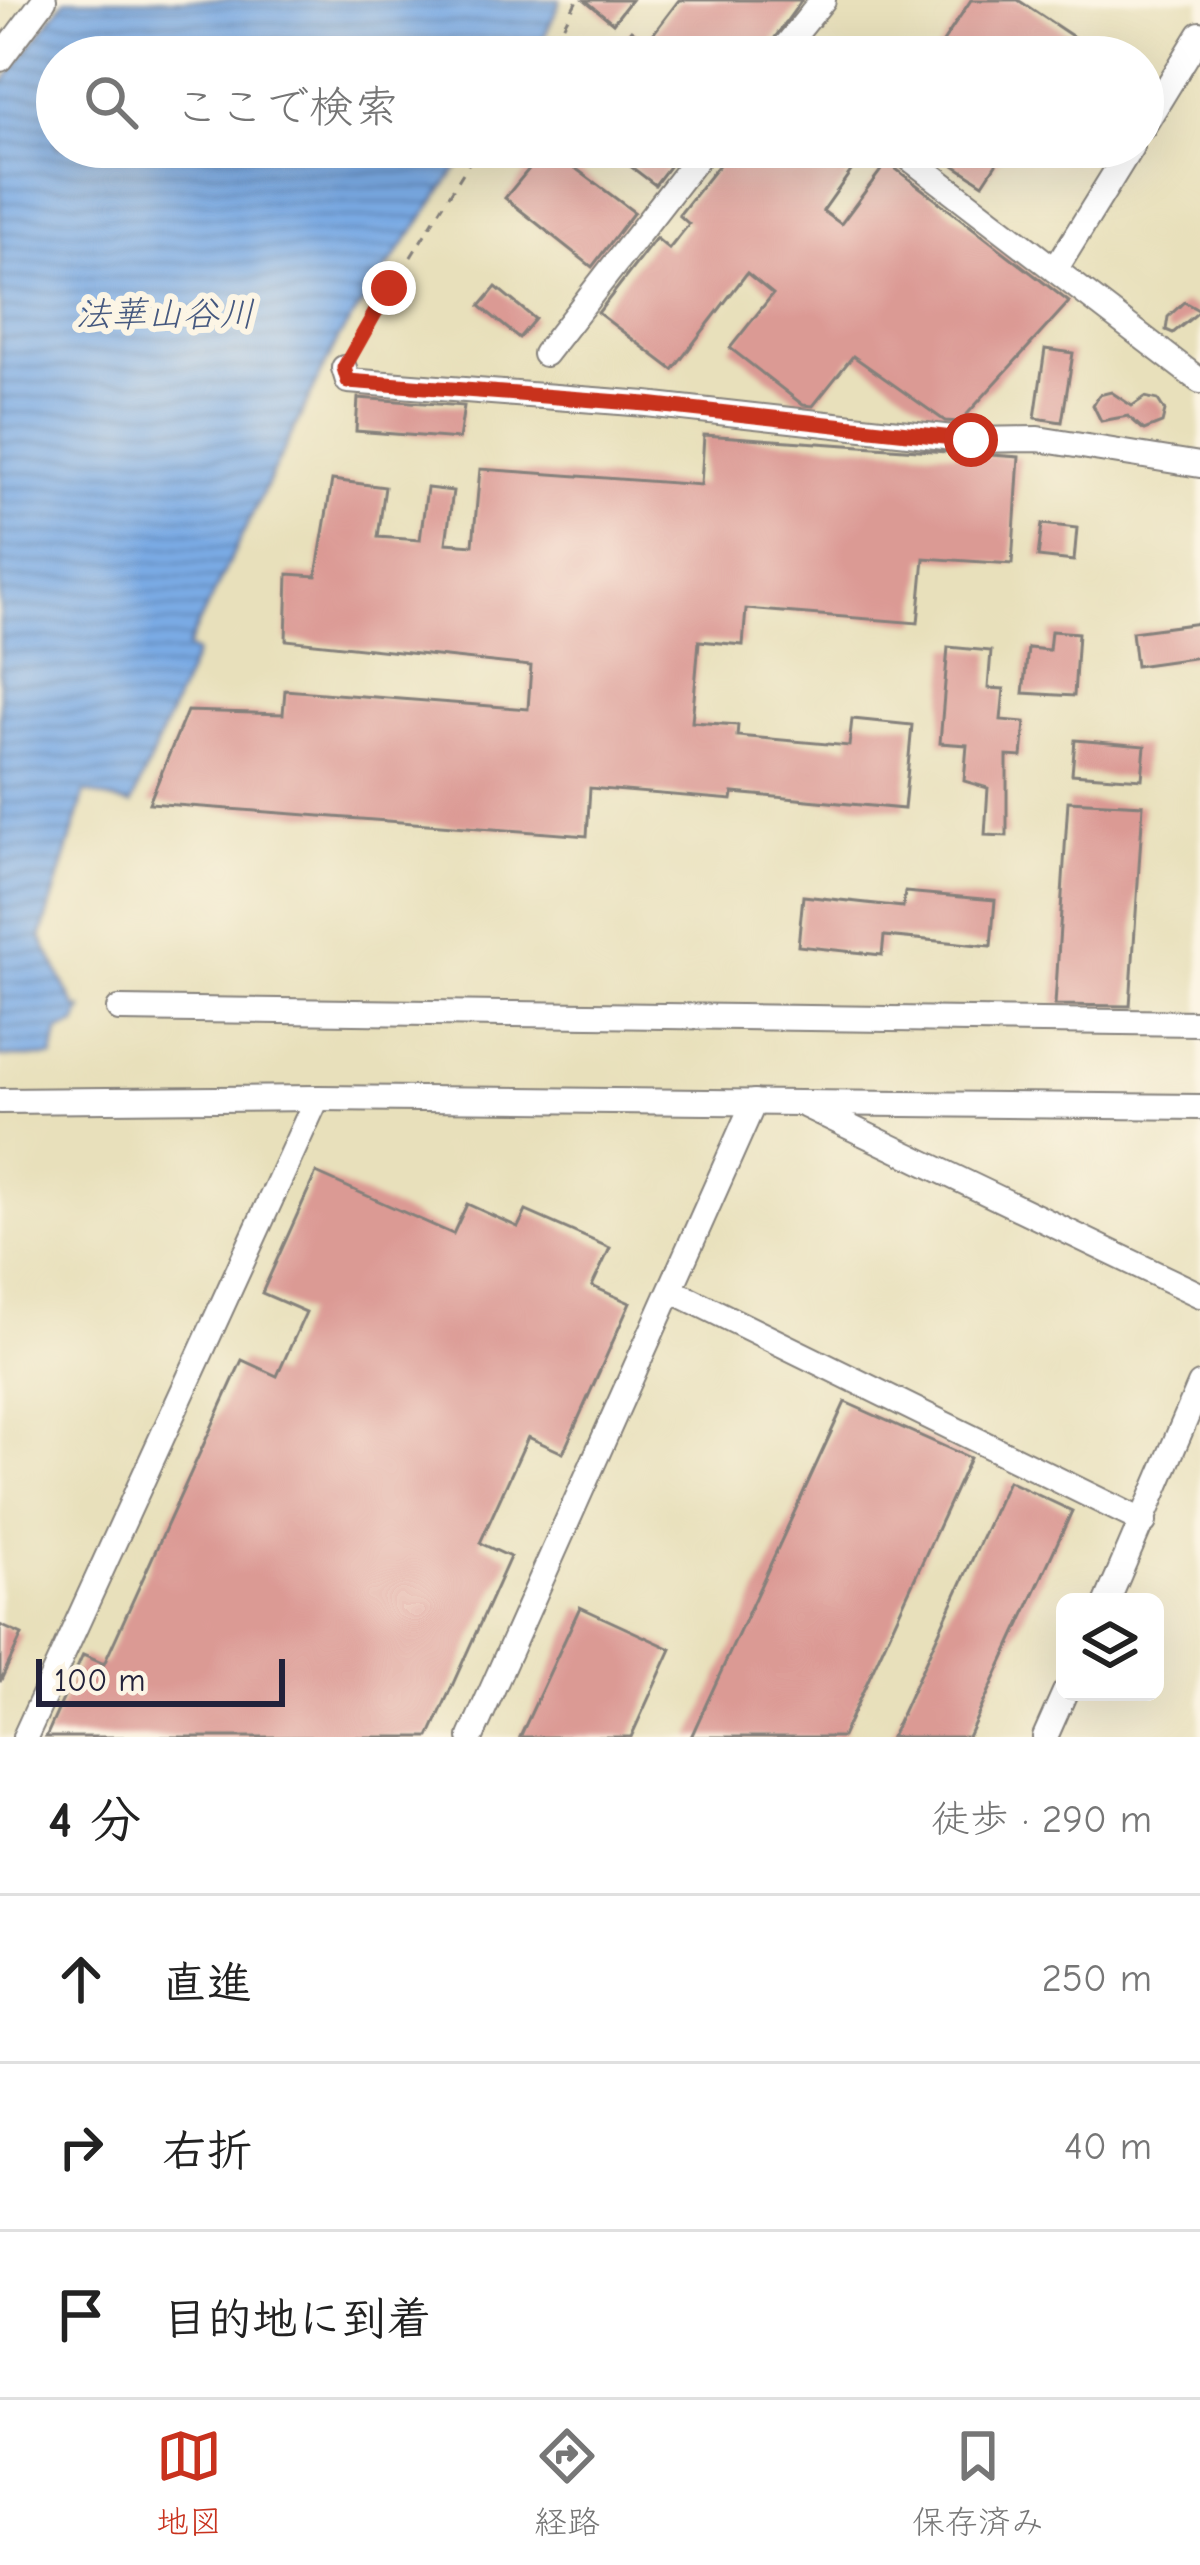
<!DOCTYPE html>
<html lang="ja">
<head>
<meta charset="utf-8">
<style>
	body { margin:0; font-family:"Comic Neue","Klee One",sans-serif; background:#f2f2f2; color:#222 }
	.controls { position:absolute; right:36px; bottom:36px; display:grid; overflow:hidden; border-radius:18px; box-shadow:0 12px 48px #0002 }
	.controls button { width:108px; height:108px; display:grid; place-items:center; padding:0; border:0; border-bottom:3px solid #e0e0e0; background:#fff; color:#222; font:60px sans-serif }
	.scale { position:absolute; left:36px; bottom:30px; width:249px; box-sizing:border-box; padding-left:12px; border:6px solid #22223b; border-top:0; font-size:33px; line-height:42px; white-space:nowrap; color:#22223b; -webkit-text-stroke:9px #fcf5e5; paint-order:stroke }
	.stop { position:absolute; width:36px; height:36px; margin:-27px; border:9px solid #c8321e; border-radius:50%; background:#fff }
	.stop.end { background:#c8321e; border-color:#fff; box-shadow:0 3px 12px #0008 }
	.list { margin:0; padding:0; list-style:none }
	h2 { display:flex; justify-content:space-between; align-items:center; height:156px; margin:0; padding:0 48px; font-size:51px }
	h2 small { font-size:39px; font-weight:400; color:#767676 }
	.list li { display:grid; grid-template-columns:78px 1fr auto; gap:36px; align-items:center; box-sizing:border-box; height:168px; padding:0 48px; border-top:3px solid #e0e0e0 }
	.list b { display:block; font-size:45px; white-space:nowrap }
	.list em { font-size:39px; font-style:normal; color:#767676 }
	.icon { flex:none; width:66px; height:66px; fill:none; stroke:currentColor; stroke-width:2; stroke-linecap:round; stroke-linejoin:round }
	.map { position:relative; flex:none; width:1200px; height:1737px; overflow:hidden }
	.search { position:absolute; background:#fff; box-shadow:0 12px 48px #0002; left:36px; right:36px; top:36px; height:132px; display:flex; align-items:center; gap:30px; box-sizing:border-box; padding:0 42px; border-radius:66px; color:#767676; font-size:45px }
	.sheet { height:660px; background:#fff }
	nav { display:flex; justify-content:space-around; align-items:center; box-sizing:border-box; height:168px; border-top:3px solid #e0e0e0; background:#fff; font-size:33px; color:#767676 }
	nav a { display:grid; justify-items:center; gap:6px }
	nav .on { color:#c8321e }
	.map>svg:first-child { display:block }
	.water { fill:url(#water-rules); stroke:#4e6690; stroke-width:3 }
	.building { fill:#db9a94 }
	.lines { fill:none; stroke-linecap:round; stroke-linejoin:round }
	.minor-casing { stroke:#85817b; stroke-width:28 }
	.path { stroke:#85817b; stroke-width:3; stroke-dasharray:9 9; stroke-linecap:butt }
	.minor { stroke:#fff; stroke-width:24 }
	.route { stroke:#c8321e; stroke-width:15 }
	.labels { text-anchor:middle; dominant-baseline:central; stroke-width:12; stroke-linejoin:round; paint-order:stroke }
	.water-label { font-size:36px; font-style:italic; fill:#45587f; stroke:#fcf5e5 }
</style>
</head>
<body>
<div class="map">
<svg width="1200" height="1737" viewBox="0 0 1200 1737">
	<defs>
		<pattern id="water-rules" width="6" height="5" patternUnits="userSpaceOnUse" patternTransform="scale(3)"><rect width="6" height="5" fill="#7aaae4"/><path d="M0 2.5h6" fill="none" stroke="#648aba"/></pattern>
	</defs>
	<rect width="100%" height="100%" fill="#fcf5e5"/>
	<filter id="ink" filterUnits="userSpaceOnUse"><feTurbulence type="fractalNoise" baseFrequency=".00833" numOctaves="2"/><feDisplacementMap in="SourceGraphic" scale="24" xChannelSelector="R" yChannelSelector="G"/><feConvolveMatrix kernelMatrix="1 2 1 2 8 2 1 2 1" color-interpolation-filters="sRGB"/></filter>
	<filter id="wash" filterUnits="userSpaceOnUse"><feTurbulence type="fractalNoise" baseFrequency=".004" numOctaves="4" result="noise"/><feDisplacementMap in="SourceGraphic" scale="48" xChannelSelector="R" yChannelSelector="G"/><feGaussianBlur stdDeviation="2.7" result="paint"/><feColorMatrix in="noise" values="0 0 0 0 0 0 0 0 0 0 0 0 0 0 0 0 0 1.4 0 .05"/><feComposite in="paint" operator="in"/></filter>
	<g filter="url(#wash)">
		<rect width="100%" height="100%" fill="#e8e0bb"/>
		<polygon class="water" points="65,0 561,0 535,57 57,57 57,147 472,147 339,337 187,648 196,653 131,805 85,792 41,938 76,1008 82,1009 76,1024 58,1032 53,1057 0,1057 0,87"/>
		<g id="blocks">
			<g class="building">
				<polygon points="585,0 631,0 613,23"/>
				<polygon points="679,0 802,0 761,57 610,57 631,30 647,42"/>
				<polygon points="971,0 1018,0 1078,40 1067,57 933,57"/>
				<polygon points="547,147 634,212 592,267 505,198"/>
				<polygon points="605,147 684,147 655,185"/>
				<polygon points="733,147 868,147 823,211 841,224 887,162 1069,302 960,422 945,421 853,356 813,406 803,405 730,348 773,294 747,273 673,370 598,313 656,238 669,249 689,224 679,215"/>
				<polygon points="926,147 1007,147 983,184"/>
				<polygon points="496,287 535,319 519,338 480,306"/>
				<polygon points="1184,302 1200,311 1173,333 1166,330 1168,317"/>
				<polygon points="1045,349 1073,353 1062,422 1035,418"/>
				<polygon points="1111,392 1132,406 1145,397 1158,400 1165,411 1162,423 1144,430 1128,416 1101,421 1093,405 1099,395"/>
				<polygon points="358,398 464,406 459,439 356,431"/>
				<polygon points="704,435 1019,457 1012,564 924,558 918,623 746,609 743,645 699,641 692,722 738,725 737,736 849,746 852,719 912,725 904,809 733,793 732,800 590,788 587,836 149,803 187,711 283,714 285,690 528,709 531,666 286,640 288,574 316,576 332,480 385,487 378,537 420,540 427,488 453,491 446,543 473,545 480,469 701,485"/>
				<polygon points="1042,524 1077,528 1074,561 1038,557"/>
				<polygon points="1200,623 1200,657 1136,666 1132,632"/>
				<polygon points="1051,631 1078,633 1074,696 1023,693 1028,648 1049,650"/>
				<polygon points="948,647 991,651 988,688 1004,689 1001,720 1025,722 1022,757 1007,756 1007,836 985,835 988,788 964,781 967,745 940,743"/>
				<polygon points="1075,740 1145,746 1142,779 1072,774"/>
				<polygon points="1068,801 1143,805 1130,1006 1055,1005"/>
				<polygon points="905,892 995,900 991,946 884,936 882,955 798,946 803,896 903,907"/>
				<polygon points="316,1173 453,1234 467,1204 518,1227 526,1211 610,1248 592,1286 630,1303 563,1453 528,1437 480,1543 510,1557 429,1737 46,1737 83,1655 104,1664 242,1360 277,1376 306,1312 262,1293"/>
				<polygon points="845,1402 970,1458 842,1737 691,1737"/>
				<polygon points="1008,1481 1072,1511 968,1737 891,1737"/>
				<polygon points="580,1607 671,1649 631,1737 520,1737"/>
				<polygon points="0,1625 22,1635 0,1682"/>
			</g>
		</g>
	</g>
	<g filter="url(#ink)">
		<use href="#blocks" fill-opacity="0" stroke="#85817b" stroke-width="3"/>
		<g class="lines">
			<defs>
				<g id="minor">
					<polyline points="777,57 823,0"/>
					<polyline points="0,59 44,0"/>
					<polyline points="1143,127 1200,34"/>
					<polyline points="895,147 1055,270"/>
					<polyline points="1131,147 1055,270 1200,381"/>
					<polyline points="545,354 706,147"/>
					<polyline points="344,368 348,381 646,404 971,440 1038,439 1200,465"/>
					<polyline points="119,1009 1200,1023"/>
					<polyline points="0,1101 317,1098 1200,1107"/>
					<polyline points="806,1106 1200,1295"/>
					<polyline points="671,1290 1144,1522"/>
					<polyline points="1107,1602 1200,1385"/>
					<polyline points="25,1737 317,1098"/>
					<polyline points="471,1737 754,1102"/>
					<polyline points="1045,1737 1065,1692"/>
				</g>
			</defs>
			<use href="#minor" class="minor-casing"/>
			<g class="path">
				<polyline points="547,57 577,0"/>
				<polyline points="354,349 479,147"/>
			</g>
			<use href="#minor" class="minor"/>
		</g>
	</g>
	<g class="lines" filter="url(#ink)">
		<polyline class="route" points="389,288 344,368 348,381 646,404 971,440"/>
	</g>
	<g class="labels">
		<g class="water-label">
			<text x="165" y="314">法華山谷川</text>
		</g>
	</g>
</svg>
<div class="controls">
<button><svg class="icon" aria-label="layers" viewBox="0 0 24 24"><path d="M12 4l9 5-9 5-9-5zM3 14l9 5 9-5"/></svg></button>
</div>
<div class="scale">100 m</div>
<div class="stop" style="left:971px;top:440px"></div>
<div class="stop end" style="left:389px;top:288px"></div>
<div class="search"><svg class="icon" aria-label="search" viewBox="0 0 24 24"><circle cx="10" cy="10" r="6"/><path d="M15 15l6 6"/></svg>ここで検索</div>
</div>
<section class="sheet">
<h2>4 分<small>徒歩 · 290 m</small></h2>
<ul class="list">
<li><svg class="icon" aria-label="ahead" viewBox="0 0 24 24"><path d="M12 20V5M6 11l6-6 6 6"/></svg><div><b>直進</b></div><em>250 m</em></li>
<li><svg class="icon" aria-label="right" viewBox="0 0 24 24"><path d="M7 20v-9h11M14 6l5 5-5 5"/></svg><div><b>右折</b></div><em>40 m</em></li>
<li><svg class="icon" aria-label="arrive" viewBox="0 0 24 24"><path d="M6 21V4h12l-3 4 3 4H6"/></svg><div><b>目的地に到着</b></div></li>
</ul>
</section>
<nav>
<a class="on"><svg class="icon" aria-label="map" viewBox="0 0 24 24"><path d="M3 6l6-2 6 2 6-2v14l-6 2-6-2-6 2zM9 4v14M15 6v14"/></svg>地図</a>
<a><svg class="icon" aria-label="directions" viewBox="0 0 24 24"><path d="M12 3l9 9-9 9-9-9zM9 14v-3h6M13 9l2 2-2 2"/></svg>経路</a>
<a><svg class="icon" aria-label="saved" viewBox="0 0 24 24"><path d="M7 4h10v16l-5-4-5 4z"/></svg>保存済み</a>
</nav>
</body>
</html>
